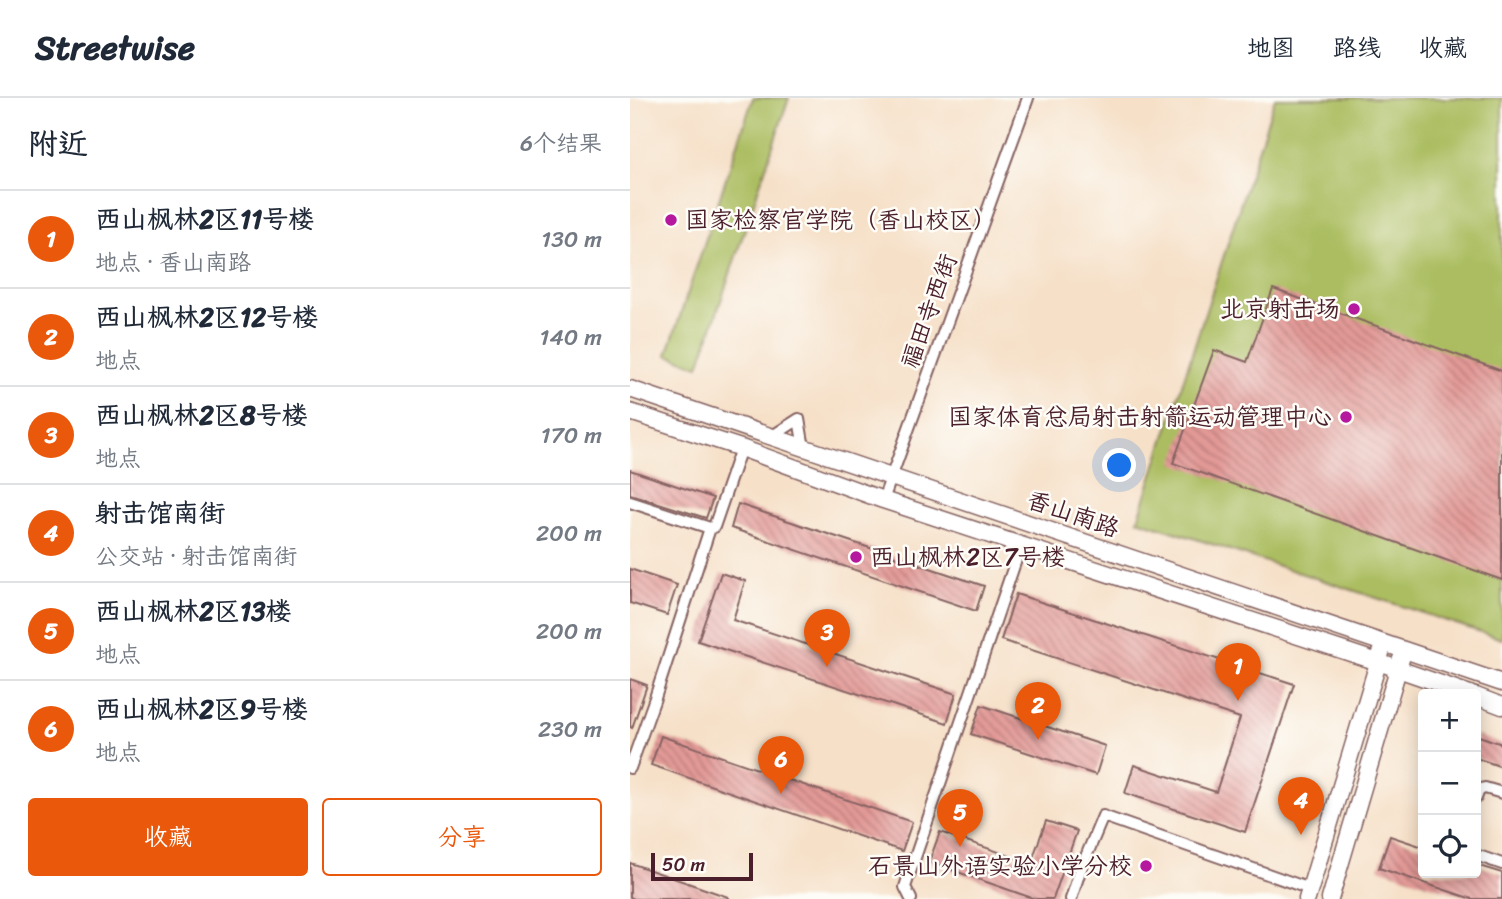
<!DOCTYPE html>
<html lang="zh">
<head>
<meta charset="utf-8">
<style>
	body { margin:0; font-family:Sriracha,"LXGW WenKai TC",sans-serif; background:#f6f6f7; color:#1f2937 }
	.controls { position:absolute; right:21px; bottom:21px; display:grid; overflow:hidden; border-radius:7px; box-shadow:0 4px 18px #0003 }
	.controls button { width:63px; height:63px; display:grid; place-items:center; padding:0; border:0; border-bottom:2px solid #e0e1e3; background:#fff; color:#1f2937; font:35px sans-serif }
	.scale { position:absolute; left:21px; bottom:18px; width:102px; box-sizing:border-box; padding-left:7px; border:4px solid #4a1f2b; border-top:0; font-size:19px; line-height:24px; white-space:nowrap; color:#4a1f2b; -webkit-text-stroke:5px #fdfcf7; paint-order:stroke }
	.you { position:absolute; left:490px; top:368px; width:24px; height:24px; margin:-18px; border:5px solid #fff; border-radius:50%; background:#1a73e8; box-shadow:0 0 0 10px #1a73e833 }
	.badge { display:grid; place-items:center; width:46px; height:46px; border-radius:50%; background:#ea580c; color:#fff; font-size:23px; font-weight:700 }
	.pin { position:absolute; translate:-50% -58px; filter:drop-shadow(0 2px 4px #0008) }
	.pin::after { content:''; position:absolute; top:37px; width:24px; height:21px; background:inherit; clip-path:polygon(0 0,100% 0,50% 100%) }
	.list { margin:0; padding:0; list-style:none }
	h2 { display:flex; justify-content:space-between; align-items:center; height:91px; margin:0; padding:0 28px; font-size:30px }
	h2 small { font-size:23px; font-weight:400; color:#747a83 }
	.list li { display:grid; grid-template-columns:46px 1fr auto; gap:21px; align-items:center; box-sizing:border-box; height:98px; padding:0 28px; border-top:2px solid #e0e1e3 }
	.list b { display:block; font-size:26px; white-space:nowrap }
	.list p { margin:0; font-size:23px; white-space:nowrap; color:#747a83 }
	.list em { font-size:23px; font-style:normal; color:#747a83 }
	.actions { display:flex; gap:14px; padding:21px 28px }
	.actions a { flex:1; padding:16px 0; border:2px solid #ea580c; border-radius:7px; text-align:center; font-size:24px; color:#ea580c }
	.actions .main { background:#ea580c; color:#fff }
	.icon { flex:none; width:38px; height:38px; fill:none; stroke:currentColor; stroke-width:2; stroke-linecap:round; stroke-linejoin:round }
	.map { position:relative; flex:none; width:872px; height:801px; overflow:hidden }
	header { display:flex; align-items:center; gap:42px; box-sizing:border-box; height:98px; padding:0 35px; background:#fff; border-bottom:2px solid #e0e1e3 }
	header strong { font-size:33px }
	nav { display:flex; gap:38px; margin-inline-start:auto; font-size:24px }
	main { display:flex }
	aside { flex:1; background:#fff }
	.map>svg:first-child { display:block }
	.park { fill:#abbd61; stroke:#7a6e46; stroke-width:2 }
	.building { fill:url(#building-back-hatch) }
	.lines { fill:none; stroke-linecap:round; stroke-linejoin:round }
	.street-casing { stroke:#866362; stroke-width:14 }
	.secondary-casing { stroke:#866362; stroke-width:19 }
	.street { stroke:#fff; stroke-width:10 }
	.secondary { stroke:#fff; stroke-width:16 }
	.poi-dot { fill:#b5179e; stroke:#fdfcf7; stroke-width:2.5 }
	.labels { text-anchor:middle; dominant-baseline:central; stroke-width:5; stroke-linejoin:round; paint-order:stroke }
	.poi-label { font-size:24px; fill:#4a1f2b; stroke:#fdfcf7; text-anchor:end }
	.street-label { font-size:24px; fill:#4a1f2b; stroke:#fdfcf7 }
</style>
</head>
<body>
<header>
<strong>Streetwise</strong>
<nav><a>地图</a><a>路线</a><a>收藏</a></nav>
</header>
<main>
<aside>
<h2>附近<small>6个结果</small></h2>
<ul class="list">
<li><span class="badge">1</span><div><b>西山枫林2区11号楼</b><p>地点 · 香山南路</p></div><em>130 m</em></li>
<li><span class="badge">2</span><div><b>西山枫林2区12号楼</b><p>地点</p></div><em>140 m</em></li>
<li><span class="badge">3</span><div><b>西山枫林2区8号楼</b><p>地点</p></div><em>170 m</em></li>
<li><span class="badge">4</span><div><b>射击馆南街</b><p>公交站 · 射击馆南街</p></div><em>200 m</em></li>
<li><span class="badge">5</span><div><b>西山枫林2区13楼</b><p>地点</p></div><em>200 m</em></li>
<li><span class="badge">6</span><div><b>西山枫林2区9号楼</b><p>地点</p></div><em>230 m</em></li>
</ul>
<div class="actions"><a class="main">收藏</a><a>分享</a></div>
</aside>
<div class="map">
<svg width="872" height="801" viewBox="0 0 872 801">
	<defs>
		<pattern id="building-back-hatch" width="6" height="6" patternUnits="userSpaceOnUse" patternTransform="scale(1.75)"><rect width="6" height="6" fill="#e39a97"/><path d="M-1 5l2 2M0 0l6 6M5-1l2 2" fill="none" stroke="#ba7d7b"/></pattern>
	</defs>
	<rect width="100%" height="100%" fill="#fdfcf7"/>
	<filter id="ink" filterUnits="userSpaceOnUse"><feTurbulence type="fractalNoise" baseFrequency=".0143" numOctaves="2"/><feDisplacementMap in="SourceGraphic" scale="14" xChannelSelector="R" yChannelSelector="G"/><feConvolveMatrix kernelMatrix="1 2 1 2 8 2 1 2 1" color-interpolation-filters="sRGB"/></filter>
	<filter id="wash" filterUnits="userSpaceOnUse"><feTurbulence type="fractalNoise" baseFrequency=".00686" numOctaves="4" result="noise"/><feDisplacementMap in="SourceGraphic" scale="28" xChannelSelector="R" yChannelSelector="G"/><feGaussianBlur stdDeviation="1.57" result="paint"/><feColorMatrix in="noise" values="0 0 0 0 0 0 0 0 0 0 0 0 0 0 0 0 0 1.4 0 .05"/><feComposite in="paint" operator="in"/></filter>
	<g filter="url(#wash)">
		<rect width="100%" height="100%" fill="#f6e0c8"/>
		<g class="park">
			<polygon points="123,0 159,0 69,268 37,257"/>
			<polygon points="645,0 872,0 872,541 508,422"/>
		</g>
		<g id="blocks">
			<g class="building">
				<polygon points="643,191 872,273 872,482 543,365 584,252 617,264"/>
				<polygon points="0,372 83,400 76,420 0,396"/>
				<polygon points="108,406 354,488 346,513 101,430"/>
				<polygon points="0,471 47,487 37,517 0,505"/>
				<polygon points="91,475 115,483 103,522 326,596 317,625 68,543"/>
				<polygon points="386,496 664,586 615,734 495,695 504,667 586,694 610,620 371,542"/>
				<polygon points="0,581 17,587 2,630 0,629"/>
				<polygon points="351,607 475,648 466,677 341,636"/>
				<polygon points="846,637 872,646 872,669 846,660"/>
				<polygon points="31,638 282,724 272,753 21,667"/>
				<polygon points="416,723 447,733 423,801 405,801 299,764 310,734 401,765"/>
				<polygon points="760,738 793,749 793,775 846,775 846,767 872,775 872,801 842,801 749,770"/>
				<polygon points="0,765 98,799 98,801 4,801 0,799"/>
			</g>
		</g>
	</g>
	<g filter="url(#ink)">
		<use href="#blocks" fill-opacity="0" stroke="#866362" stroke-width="2"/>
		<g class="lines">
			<defs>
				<g id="street">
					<polyline points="141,339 169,321 174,350"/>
					<polyline points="253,402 398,0"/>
					<polyline points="0,404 80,430"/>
					<polyline points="0,670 25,600 80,430 84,429 111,350"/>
					<polyline points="846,700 849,692 855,690 872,695"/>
					<polyline points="846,757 872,766"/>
					<polyline points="281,801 275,789 391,447"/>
					<polyline points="441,801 450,773 473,718 680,791"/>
				</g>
				<g id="secondary">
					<polyline points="0,291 872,585"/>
					<polyline points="0,314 111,350 253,402 748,564 840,596"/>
					<polyline points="846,598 872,608"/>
					<polyline points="677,801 751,555"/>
					<polyline points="700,801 771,561"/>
				</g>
			</defs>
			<use href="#street" class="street-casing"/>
			<use href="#secondary" class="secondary-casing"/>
			<use href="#street" class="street"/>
			<use href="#secondary" class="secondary"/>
		</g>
	</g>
	<g class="poi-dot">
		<circle cx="41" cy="122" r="7"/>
		<circle cx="724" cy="211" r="7"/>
		<circle cx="716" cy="319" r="7"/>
		<circle cx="226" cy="459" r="7"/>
		<circle cx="516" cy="768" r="7"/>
	</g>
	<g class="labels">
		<g class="poi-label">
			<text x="55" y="122" text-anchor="start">国家检察官学院（香山校区）</text>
			<text x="710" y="211">北京射击场</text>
			<text x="702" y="319">国家体育总局射击射箭运动管理中心</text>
			<text x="240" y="459" text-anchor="start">西山枫林2区7号楼</text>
			<text x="502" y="768">石景山外语实验小学分校</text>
		</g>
		<g class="street-label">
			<text transform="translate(299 213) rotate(-70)">福田寺西街</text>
			<text transform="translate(443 416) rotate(19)">香山南路</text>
		</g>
	</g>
</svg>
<div class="controls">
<button>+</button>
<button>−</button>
<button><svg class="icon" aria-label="locate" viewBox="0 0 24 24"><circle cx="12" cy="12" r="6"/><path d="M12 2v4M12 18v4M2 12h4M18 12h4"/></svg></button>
</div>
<div class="scale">50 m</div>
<div class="you"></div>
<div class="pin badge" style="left:608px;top:603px">1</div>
<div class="pin badge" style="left:408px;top:642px">2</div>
<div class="pin badge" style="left:197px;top:569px">3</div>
<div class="pin badge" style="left:671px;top:737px">4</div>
<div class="pin badge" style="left:330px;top:749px">5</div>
<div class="pin badge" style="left:151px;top:696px">6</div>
</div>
</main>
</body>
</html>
